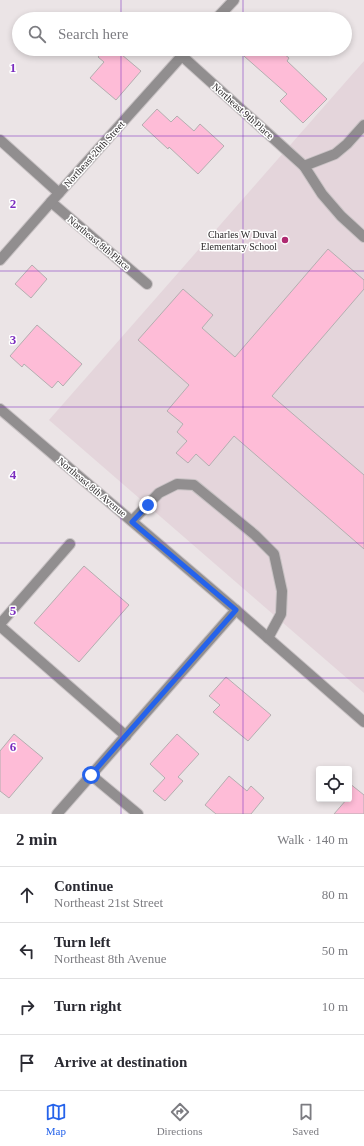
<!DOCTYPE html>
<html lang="en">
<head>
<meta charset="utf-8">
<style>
	body { margin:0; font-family:Georgia,serif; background:#f7f7f7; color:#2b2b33 }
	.controls { position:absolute; right:12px; bottom:12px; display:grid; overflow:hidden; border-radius:4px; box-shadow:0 2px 6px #0003 }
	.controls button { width:36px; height:36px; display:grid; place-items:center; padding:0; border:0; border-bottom:1px solid #e1e1e2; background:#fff; color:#2b2b33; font:20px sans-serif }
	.stop { position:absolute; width:12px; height:12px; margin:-9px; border:3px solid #2563eb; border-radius:50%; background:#fff }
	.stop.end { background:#2563eb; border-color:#fff; box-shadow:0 1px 4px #0008 }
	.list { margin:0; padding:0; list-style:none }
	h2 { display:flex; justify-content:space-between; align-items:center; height:52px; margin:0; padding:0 16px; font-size:17px }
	h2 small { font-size:13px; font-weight:400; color:#7c7c81 }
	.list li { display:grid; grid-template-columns:26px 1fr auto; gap:12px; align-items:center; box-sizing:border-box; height:56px; padding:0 16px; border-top:1px solid #e1e1e2 }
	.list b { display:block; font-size:15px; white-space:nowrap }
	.list p { margin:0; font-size:13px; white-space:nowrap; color:#7c7c81 }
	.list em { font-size:13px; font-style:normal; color:#7c7c81 }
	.icon { flex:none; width:22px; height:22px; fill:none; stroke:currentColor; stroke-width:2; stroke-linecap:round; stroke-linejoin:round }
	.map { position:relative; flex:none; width:364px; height:814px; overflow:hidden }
	.search { position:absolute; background:#fff; box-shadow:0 2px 6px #0003; left:12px; right:12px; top:12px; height:44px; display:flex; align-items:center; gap:10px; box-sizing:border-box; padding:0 14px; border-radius:22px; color:#7c7c81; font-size:15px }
	.sheet { height:276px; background:#fff }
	nav { display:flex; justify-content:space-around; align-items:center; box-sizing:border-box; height:56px; border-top:1px solid #e1e1e2; background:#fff; font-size:11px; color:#7c7c81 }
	nav a { display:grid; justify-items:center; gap:2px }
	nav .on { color:#2563eb }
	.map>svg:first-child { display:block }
	.built { fill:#e4d5db }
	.building { fill:#febcd7; stroke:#b4aeb0 }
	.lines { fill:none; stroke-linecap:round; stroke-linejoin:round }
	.minor-casing { stroke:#c8c2c4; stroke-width:12 }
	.minor { stroke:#918e8f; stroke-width:10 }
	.route { stroke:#2563eb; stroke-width:5 }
	.grid { fill:none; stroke:#7b2cbf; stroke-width:1; stroke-opacity:0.55 }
	.poi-dot { fill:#af2a71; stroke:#fff; stroke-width:1.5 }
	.labels { text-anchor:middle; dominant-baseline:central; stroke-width:3; stroke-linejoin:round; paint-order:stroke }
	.street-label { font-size:10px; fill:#2b2829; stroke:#fff }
	.poi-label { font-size:10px; fill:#2b2829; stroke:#fff; text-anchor:end }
	.grid-label { font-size:13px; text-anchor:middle; font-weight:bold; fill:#7b2cbf; stroke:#fff; stroke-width:3; stroke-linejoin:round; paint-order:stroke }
</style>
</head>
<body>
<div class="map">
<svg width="364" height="814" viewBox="0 0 364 814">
	<rect width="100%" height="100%" fill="#ebe4e6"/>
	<polygon class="built" points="364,61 364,693 49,420"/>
	<g class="building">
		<polygon points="105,49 115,49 141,71 116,100 90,78 104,62 98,57"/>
		<polygon points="236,49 278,49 289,58 287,61 327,99 303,123 280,101 287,94"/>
		<polygon points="157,109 171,122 177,116 194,131 200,124 224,146 198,174 169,147 168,149 142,125"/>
		<polygon points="328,249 364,280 364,289 272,396 364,475 364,549 234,436 209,466 196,454 188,463 176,453 187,441 177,432 183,424 167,411 189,385 138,340 183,289 213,315 202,328 235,357"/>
		<polygon points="32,265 47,279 31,298 15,284"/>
		<polygon points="37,325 82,364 63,386 58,381 52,388 24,364 22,367 10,356"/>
		<polygon points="84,566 129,605 79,662 34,623"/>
		<polygon points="226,677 271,715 248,741 213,712 220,705 209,696"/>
		<polygon points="14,734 43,758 9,798 0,791 0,751"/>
		<polygon points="177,734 199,754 178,777 183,781 165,801 153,791 165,778 150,764"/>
		<polygon points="229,776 247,791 251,786 264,798 251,814 216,814 205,805"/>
		<polygon points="349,783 364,795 364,814 334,814 347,799 349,799"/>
	</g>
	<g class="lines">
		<defs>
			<g id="minor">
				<polyline points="216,19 234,0"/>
				<polyline points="182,56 304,166"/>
				<polyline points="364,125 347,144 335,154 304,166 322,194 341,216 364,237"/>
				<polyline points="0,140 59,193"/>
				<polyline points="51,202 147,284"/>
				<polyline points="0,260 51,202 188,49"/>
				<polyline points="0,409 236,610 364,722"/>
				<polyline points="132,521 159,493 177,484 194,485 255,535 274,554 282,591 281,614 268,638"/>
				<polyline points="0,624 70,544"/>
				<polyline points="0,626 126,736"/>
				<polyline points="91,775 138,814"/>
				<polyline points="57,814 236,610"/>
			</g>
		</defs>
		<use href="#minor" class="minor-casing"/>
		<use href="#minor" class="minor"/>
	</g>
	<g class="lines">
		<polyline class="route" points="91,775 236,610 132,522 148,505"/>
	</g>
	<path class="grid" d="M121 0V19M243 0V19M121 49V814M243 49V814M0 136H364M0 271H364M0 407H364M0 543H364M0 678H364"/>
	<circle class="poi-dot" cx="285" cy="240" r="4"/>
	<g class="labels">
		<g class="street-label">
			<text transform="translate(243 111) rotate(42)">Northeast 9th Place</text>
			<text transform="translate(94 154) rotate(-48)">Northeast 20th Street</text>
			<text transform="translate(99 243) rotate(40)">Northeast 8th Place</text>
			<text transform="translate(92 487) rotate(40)">Northeast 8th Avenue</text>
		</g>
		<g class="poi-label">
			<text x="277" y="234">Charles W Duval<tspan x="277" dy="12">Elementary School</tspan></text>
		</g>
	</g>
	<g class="grid-label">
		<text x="13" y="72">1</text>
		<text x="13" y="208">2</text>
		<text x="13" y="344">3</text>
		<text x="13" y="479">4</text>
		<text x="13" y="615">5</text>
		<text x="13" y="751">6</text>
	</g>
</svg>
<div class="controls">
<button><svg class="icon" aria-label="locate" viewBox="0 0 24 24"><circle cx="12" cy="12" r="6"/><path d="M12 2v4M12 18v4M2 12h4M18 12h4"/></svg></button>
</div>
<div class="stop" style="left:91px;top:775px"></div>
<div class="stop end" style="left:148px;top:505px"></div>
<div class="search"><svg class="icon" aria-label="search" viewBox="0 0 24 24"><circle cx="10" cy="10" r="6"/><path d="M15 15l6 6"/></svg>Search here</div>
</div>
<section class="sheet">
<h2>2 min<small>Walk · 140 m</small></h2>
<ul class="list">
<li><svg class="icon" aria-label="ahead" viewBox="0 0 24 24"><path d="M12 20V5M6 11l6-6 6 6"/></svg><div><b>Continue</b><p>Northeast 21st Street</p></div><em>80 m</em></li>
<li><svg class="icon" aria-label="left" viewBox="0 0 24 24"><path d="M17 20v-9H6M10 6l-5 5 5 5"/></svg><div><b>Turn left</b><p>Northeast 8th Avenue</p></div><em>50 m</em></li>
<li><svg class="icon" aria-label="right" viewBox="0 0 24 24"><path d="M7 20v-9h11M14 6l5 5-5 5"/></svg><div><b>Turn right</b></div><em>10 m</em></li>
<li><svg class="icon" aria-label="arrive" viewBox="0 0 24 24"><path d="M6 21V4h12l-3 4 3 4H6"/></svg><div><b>Arrive at destination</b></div></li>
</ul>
</section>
<nav>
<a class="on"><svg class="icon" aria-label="map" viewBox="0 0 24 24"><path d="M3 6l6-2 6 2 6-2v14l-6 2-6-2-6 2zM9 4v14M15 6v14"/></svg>Map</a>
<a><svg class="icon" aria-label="directions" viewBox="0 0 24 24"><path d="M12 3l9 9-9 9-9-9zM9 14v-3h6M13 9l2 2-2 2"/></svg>Directions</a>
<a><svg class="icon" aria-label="saved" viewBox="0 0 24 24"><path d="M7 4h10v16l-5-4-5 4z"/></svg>Saved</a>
</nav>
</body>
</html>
